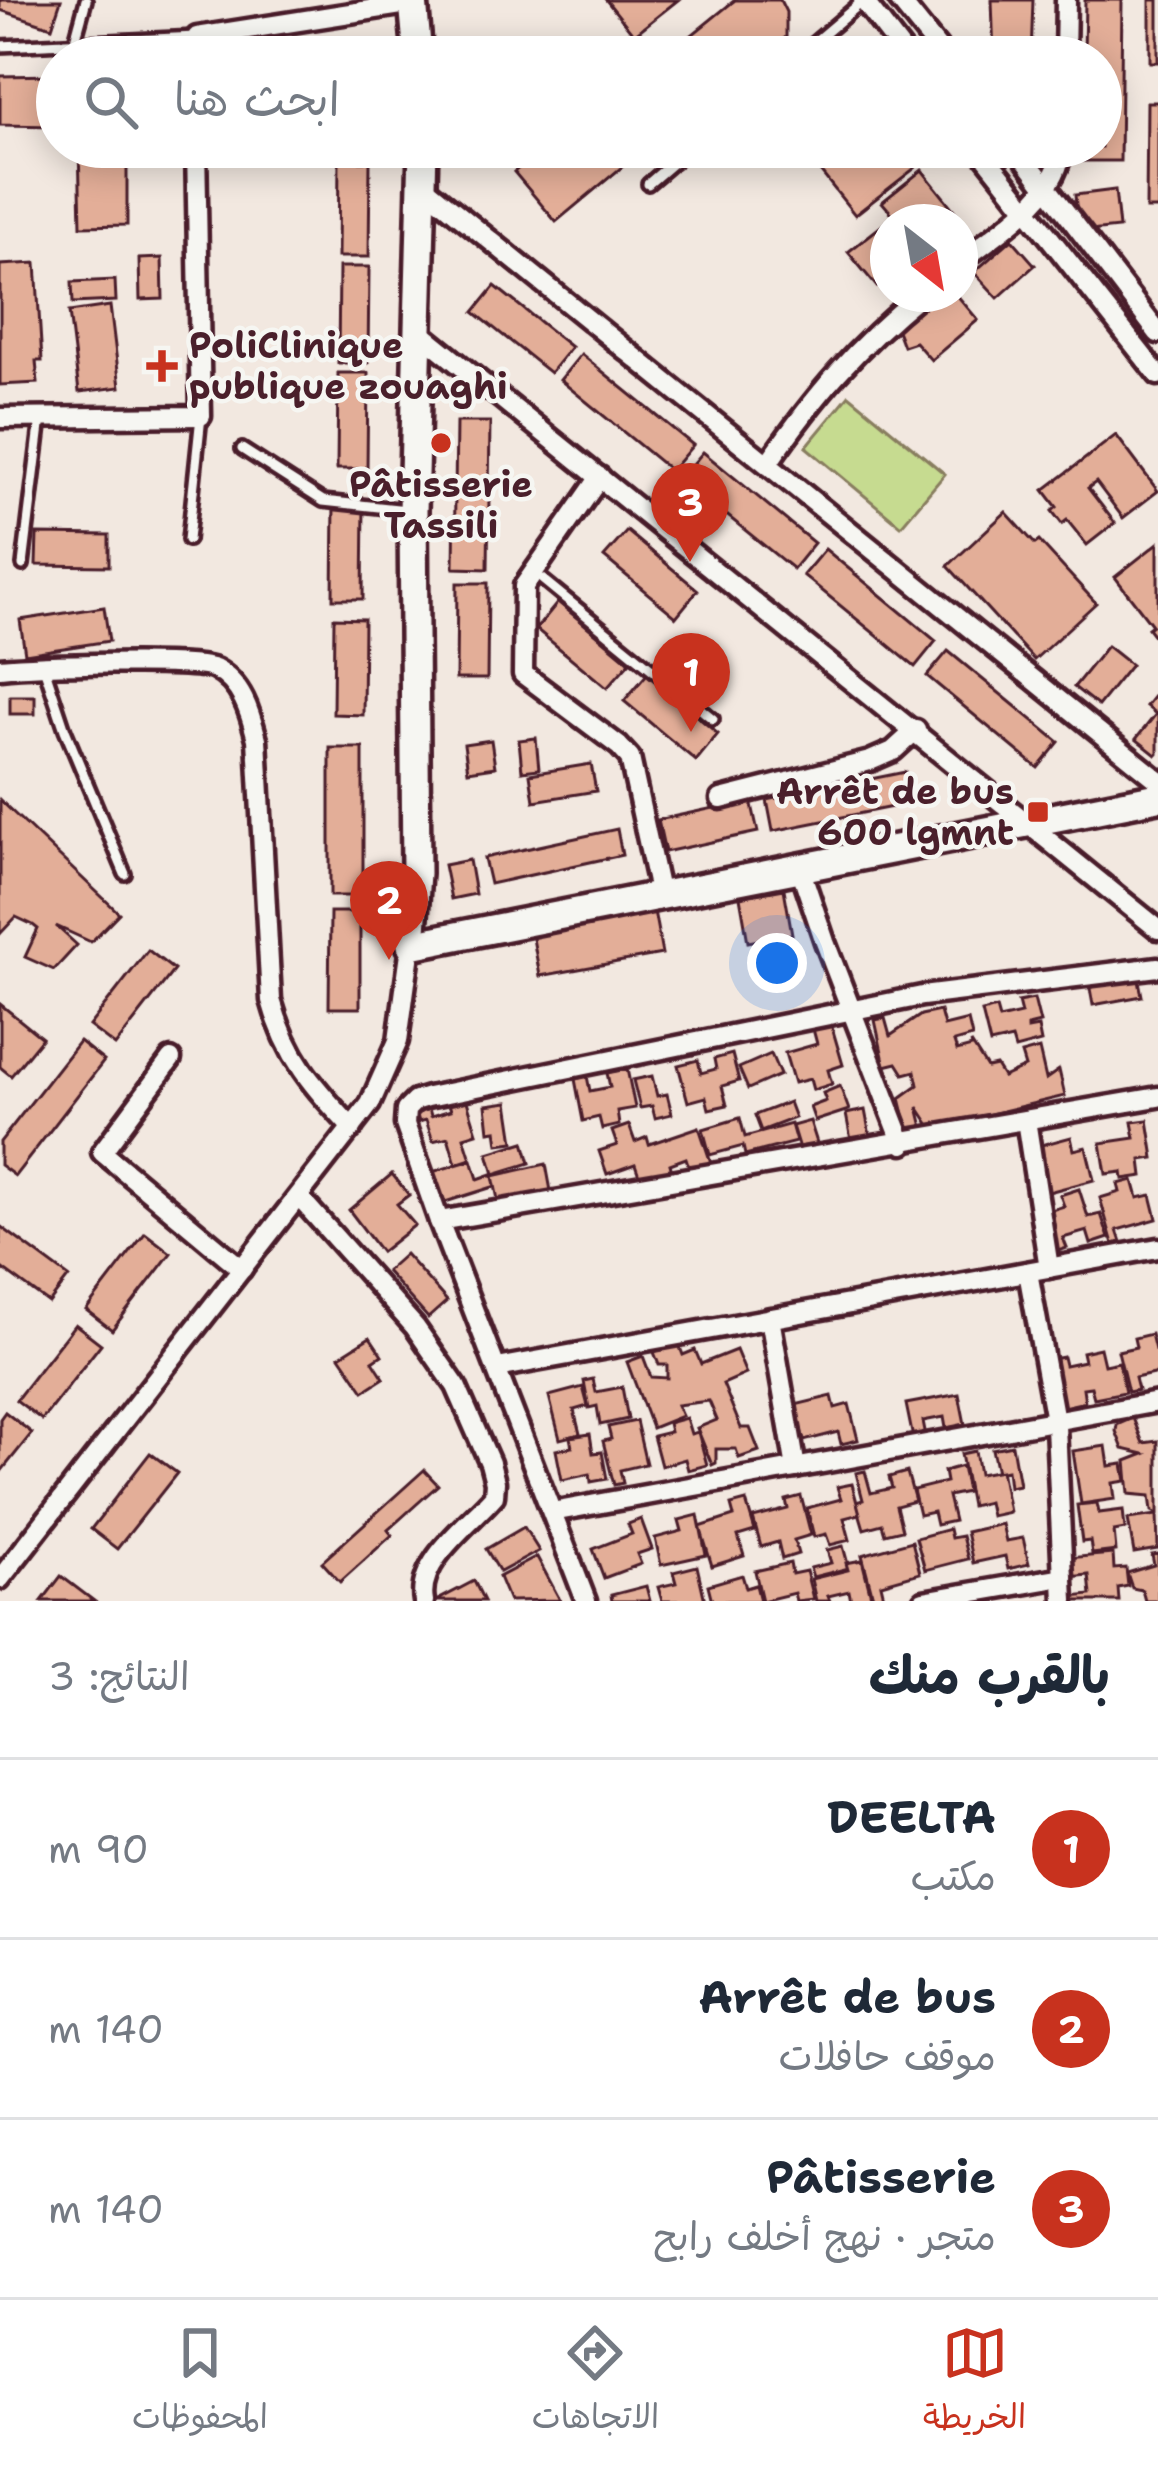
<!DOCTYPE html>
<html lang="ar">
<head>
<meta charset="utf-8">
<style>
	body { margin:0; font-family:"Shantell Sans","Playpen Sans Arabic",sans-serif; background:#f6f6f7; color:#1f2937; direction:rtl }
	.compass { position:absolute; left:870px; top:204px; width:108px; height:108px; border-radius:50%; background:#fff; box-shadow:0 6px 30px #0003; rotate:149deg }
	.you { position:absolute; left:777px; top:963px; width:42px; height:42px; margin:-30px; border:9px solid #fff; border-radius:50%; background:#1a73e8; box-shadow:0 0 0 18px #1a73e833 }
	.badge { display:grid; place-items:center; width:78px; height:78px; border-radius:50%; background:#c8321e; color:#fff; font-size:39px; font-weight:700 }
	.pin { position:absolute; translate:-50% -99px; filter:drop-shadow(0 3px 6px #0008) }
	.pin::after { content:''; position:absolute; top:63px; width:42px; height:36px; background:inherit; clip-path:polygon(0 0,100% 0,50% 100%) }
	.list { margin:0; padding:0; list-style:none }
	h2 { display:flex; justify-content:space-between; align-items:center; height:156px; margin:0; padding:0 48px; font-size:51px }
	h2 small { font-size:39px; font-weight:400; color:#747a83 }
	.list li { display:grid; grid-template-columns:78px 1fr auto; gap:36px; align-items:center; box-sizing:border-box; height:180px; padding:0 48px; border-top:3px solid #e0e1e3 }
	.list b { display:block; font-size:45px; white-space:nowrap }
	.list p { margin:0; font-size:39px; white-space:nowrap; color:#747a83 }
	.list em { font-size:39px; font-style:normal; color:#747a83 }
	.icon { flex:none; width:66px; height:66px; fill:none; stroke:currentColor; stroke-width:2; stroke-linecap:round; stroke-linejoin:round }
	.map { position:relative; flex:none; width:1158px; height:1601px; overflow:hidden; direction:ltr }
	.search { position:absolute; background:#fff; box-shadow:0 6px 30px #0003; left:36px; right:36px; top:36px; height:132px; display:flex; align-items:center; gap:30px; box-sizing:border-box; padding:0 42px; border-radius:66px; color:#747a83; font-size:45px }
	.sheet { height:696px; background:#fff }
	nav { display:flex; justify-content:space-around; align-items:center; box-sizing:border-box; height:168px; border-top:3px solid #e0e1e3; background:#fff; font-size:33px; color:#747a83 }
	nav a { display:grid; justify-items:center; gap:6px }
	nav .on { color:#c8321e }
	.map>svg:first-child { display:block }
	.green { fill:#c6db90; stroke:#887d5e; stroke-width:3 }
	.building { fill:#e3ae98; stroke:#4a1f2b; stroke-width:3 }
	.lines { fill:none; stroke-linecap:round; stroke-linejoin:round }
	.lane-casing { stroke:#4a1f2b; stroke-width:18 }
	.street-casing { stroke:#4a1f2b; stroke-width:27 }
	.secondary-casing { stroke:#4a1f2b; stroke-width:36 }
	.lane { stroke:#f6f6f2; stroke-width:9 }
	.street { stroke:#f6f6f2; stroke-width:18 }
	.secondary { stroke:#f6f6f2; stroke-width:27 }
	.poi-dot { fill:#c8321e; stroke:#f6f6f2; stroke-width:4.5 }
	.labels { text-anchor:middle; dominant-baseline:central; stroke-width:9; stroke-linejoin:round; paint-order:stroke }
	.poi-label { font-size:36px; font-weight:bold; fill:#4a1f2b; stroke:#f6f6f2; text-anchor:start }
</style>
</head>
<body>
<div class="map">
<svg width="1158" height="1601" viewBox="0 0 1158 1601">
	<rect width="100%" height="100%" fill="#f2e8e0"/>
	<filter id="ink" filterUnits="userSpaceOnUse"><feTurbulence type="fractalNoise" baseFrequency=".00833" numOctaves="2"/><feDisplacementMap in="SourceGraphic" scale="24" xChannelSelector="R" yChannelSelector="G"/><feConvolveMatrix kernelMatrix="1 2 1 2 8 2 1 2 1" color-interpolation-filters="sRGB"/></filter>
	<g filter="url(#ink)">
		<polygon class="green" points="849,395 945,474 901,526 806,447"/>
		<g class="building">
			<polygon points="0,0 61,0 52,27 0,10"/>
			<polygon points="606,0 678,0 634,35"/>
			<polygon points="735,0 780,0 786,12 786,37 762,57 669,57 667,55"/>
			<polygon points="992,0 1033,0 1031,57 994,57"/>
			<polygon points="1085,0 1122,0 1120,161 1083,161 1083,147 1101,147 1101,57 1084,57"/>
			<rect x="1150" y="0" width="8" height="62"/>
			<polygon points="57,75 57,126 0,125 0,76"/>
			<polygon points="1147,102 1158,102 1158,209 1146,209"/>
			<polygon points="79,147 127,147 127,225 81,226"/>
			<polygon points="543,147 646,147 556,222 514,172"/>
			<polygon points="810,147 898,147 915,168 855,215 804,151"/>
			<polygon points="339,161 370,161 369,257 338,257"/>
			<polygon points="922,170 962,220 888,222 888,278 877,287 848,252 894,216 882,202"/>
			<polygon points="1115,190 1119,228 1079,232 1075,195"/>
			<polygon points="1012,239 1035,265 998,298 974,272"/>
			<polygon points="162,258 163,299 140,300 139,259"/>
			<polygon points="36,263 42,361 36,361 38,383 0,385 0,265"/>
			<polygon points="339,267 369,267 368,363 338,363"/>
			<polygon points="115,280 116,301 73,303 72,282"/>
			<polygon points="495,286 571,347 550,373 474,312"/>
			<polygon points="938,294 956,294 978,320 931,360 915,342 903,346 895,325 907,321"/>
			<polygon points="110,306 120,387 79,392 69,312"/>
			<polygon points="581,354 693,445 671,471 560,380"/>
			<polygon points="338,373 368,373 367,469 337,469"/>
			<polygon points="456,422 490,422 488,569 454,568"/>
			<polygon points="1116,435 1158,491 1123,518 1096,482 1088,488 1115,523 1087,545 1067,520 1062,524 1052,511 1057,507 1044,490"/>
			<polygon points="703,452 814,543 793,569 681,478"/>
			<polygon points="364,502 363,599 333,599 334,503"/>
			<polygon points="1006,512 1035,544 1039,541 1096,603 1034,660 948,566"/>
			<polygon points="627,531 698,590 676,617 604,557"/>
			<polygon points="37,534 109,535 109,566 36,565"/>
			<polygon points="1158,543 1158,641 1148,628 1152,625 1115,577"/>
			<polygon points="825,549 936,641 915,667 803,575"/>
			<polygon points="457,583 488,583 487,679 456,679"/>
			<polygon points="558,602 630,662 607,688 536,629"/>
			<polygon points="104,607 109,641 25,654 20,620"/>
			<polygon points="334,618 364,619 363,715 333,714"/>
			<polygon points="1107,646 1131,665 1098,706 1074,687"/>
			<polygon points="948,651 1059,742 1038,768 927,676"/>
			<polygon points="647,674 718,734 696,761 624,701"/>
			<polygon points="1158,691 1158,753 1156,755 1136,739 1156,714 1146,706"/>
			<rect x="10" y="696" width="25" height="18"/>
			<polygon points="536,738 539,769 522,771 519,740"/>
			<polygon points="491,740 495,767 468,771 464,744"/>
			<rect x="330" y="748" width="33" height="148"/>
			<polygon points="591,764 596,791 534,801 530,774"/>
			<polygon points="905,772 912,803 773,831 767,800"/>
			<polygon points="0,800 119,913 91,942 56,926 77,945 54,970 25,957 38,929 33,925 16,917 0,934"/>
			<polygon points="751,800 758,832 665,852 658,820"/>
			<polygon points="617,829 622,855 490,884 484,858"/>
			<polygon points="469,860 475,894 451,899 444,865"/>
			<polygon points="784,889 792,934 748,942 740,897"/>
			<polygon points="654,911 662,954 540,976 532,933"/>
			<polygon points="330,912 360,912 360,1008 329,1008"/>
			<polygon points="148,950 174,970 115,1046 89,1026"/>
			<polygon points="1136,965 1142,996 1093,1005 1089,983 1121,980"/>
			<polygon points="1034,999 1040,1023 1028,1026 1028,1029 1038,1027 1041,1042 1015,1049 1012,1039 990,1044 982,1012 996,1008 999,1019 1021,1014 1018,1002"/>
			<polygon points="0,1004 42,1038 11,1076 0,1067"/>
			<polygon points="940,1011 944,1026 968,1020 972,1037 954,1042 957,1051 972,1047 971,1043 987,1068 996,1066 1003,1077 1025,1067 1021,1054 1039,1049 1046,1079 1059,1070 1065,1096 932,1128 918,1107 925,1135 910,1139 900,1098 918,1085 915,1071 904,1074 897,1063 885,1066 875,1020 885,1018 890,1036 921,1015"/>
			<polygon points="831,1024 843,1065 828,1070 832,1084 813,1090 810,1079 794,1083 785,1053 817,1044 813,1029"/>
			<polygon points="79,1041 104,1061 15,1176 0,1165 0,1142"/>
			<polygon points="732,1054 739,1081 722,1086 727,1105 709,1109 706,1097 688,1102 678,1065 698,1060 701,1073 716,1069 714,1059"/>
			<polygon points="771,1054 780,1075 748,1089 739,1068"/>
			<polygon points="627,1069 635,1108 617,1111 619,1125 602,1129 599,1117 583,1121 575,1079 587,1076 590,1091 610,1087 607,1073"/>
			<polygon points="652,1076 657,1096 667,1094 672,1114 655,1118 652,1106 640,1108 633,1080"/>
			<polygon points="840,1086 849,1110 815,1121 810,1107 826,1101 823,1093"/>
			<polygon points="466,1098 477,1133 464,1137 471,1159 456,1164 448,1137 433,1141 426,1120 419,1122 414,1106 427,1102 431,1116 451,1110 449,1104"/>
			<polygon points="508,1102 514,1142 498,1144 496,1130 489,1131 486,1105"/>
			<polygon points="789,1102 795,1118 761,1131 755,1115"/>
			<polygon points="865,1110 870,1136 851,1140 846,1114"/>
			<polygon points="740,1118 745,1137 791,1124 796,1142 745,1155 743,1146 710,1155 703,1129"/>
			<polygon points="1148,1120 1154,1158 1141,1160 1143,1176 1123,1179 1122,1172 1106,1174 1101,1143 1135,1138 1132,1122"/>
			<polygon points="810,1121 818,1146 800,1152 792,1126"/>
			<polygon points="629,1125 635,1142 647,1137 649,1144 699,1127 712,1166 691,1173 686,1158 670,1164 672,1171 641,1181 635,1164 607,1174 599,1151 617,1145 612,1131"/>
			<polygon points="1071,1137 1074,1150 1086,1147 1094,1180 1037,1195 1030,1148"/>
			<polygon points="524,1142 530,1163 494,1174 488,1153"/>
			<polygon points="472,1160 478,1179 492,1174 496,1186 442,1203 432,1172"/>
			<polygon points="546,1164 551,1191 514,1199 500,1209 493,1176"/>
			<polygon points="392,1174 409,1195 397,1204 415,1225 381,1252 349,1210"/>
			<polygon points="1133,1180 1138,1198 1151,1195 1157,1219 1117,1230 1121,1242 1113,1244 1100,1198 1120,1192 1118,1184"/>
			<polygon points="1079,1189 1088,1217 1101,1214 1109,1238 1091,1244 1087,1231 1063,1238 1067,1248 1058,1251 1045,1212 1064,1206 1060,1195"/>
			<polygon points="0,1226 69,1277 49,1303 0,1267"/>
			<polygon points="145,1233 171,1253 112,1330 86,1310"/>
			<polygon points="405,1254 447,1301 428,1318 386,1271"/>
			<polygon points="75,1324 101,1344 42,1420 16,1400"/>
			<polygon points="1151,1334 1155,1350 1158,1349 1158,1373 1135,1378 1138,1390 1128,1392 1118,1351 1136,1347 1134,1338"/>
			<polygon points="370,1337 382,1355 373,1361 384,1378 364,1391 340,1356"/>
			<polygon points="678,1342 683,1355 695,1350 701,1364 736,1350 746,1374 723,1384 741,1428 750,1428 759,1451 739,1458 736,1449 716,1449 716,1463 712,1465 697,1428 717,1420 709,1401 677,1405 682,1416 652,1428 627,1362 643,1356 651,1377 667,1378 667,1365 659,1365 654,1352"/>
			<polygon points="1100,1348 1104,1365 1119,1362 1125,1392 1094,1398 1091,1387 1083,1388 1085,1402 1055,1409 1045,1360 1063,1357 1065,1365 1084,1361 1082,1352"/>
			<polygon points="593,1379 596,1392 622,1387 628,1419 600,1425 597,1406 589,1408 584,1381"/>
			<polygon points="583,1387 588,1406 574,1410 580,1434 560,1439 549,1396"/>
			<polygon points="959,1394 965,1424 946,1428 944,1417 923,1421 927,1441 914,1443 906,1404"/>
			<polygon points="832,1396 835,1408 849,1404 858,1440 841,1444 838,1432 804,1441 795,1405"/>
			<polygon points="5,1412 32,1433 0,1473 0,1419"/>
			<polygon points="686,1418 691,1434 698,1432 707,1465 688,1470 685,1459 661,1466 653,1436 670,1432 668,1423"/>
			<polygon points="1133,1418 1143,1443 1158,1441 1158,1514 1152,1511 1150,1496 1129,1494 1126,1461 1144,1454 1123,1449 1116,1431 1117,1425"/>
			<polygon points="636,1421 646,1464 620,1470 623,1483 614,1485 603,1441 611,1439 608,1427"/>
			<polygon points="590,1434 593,1453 602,1452 607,1479 591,1482 590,1474 562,1480 556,1450 572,1447 570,1437"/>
			<polygon points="1012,1445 1019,1485 1009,1487 1007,1470 997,1472 992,1449"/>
			<polygon points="1106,1446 1109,1466 1123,1464 1126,1481 1113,1483 1115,1499 1081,1504 1073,1451"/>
			<polygon points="975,1451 979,1474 1001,1470 1009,1512 991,1516 988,1502 971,1506 961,1454"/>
			<polygon points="150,1453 177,1473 117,1549 91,1529"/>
			<polygon points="962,1466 967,1492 948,1496 954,1521 936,1525 933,1512 919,1515 913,1490 946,1482 944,1471"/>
			<polygon points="424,1470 438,1485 388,1530 392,1535 340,1582 322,1562"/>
			<polygon points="865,1471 871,1493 892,1488 889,1477 907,1472 915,1501 896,1506 902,1530 885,1534 882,1524 864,1529 856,1502 863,1500 856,1473"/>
			<polygon points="852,1484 860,1514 844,1518 850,1540 830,1545 826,1534 814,1537 807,1508 841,1499 837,1487"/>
			<polygon points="801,1496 811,1535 794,1540 798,1554 782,1559 778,1542 761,1547 753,1518 788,1509 786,1500"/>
			<polygon points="746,1501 755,1531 738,1536 744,1556 712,1566 700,1527 734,1516 731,1505"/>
			<polygon points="1097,1503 1099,1513 1123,1510 1125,1529 1114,1531 1116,1551 1092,1554 1090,1541 1082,1542 1077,1505"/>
			<polygon points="698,1515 706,1555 661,1565 655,1538 682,1531 679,1520"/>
			<polygon points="1157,1515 1158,1549 1134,1553 1128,1519"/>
			<polygon points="641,1519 652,1549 637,1554 641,1564 604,1578 593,1549 632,1534 628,1524"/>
			<polygon points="1002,1524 1006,1541 1023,1538 1029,1564 1008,1569 1005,1556 973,1563 966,1532"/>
			<polygon points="524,1527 539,1551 500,1572 486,1549"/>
			<polygon points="949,1529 951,1538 962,1536 968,1559 925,1570 916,1538"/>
			<polygon points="912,1541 920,1573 881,1584 885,1601 874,1601 862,1555"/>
			<polygon points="843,1546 849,1568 813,1577 810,1568 831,1563 827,1550"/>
			<polygon points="1113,1554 1114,1569 1126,1568 1128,1586 1118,1588 1119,1601 1071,1601 1071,1597 1091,1595 1089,1575 1069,1577 1067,1558"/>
			<polygon points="1158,1554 1158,1601 1145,1601 1142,1590 1132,1588 1127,1573 1154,1565 1152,1555"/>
			<polygon points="537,1557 560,1600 509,1601 499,1577"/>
			<polygon points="862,1560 872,1600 851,1601 849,1591 828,1596 830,1601 816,1601 811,1579 848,1570 846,1563"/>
			<polygon points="790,1563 792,1574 806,1571 813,1599 796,1601 794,1593 762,1601 755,1571"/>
			<polygon points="697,1566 705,1601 662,1601 658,1587 676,1583 673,1572"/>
			<polygon points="742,1575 746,1588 756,1585 760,1601 712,1601 708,1585"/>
			<polygon points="61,1576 94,1601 42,1601"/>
			<polygon points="474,1581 484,1601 439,1601 438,1600"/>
			<polygon points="646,1586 650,1601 612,1601 611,1595"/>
		</g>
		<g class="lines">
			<defs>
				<g id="lane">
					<polyline points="74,44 86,0"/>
					<polyline points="0,46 197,37"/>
					<polyline points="797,57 863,1"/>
					<polyline points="648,184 691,147"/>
					<polyline points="242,449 323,501 407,510"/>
					<polyline points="188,540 201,416"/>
					<polyline points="23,565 41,418"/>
					<polyline points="532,571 713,719"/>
					<polyline points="43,664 65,730 125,874"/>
				</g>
				<g id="street">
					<polyline points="863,0 907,57"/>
					<polyline points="899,0 945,57"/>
					<polyline points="197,57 197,37 414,3"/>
					<polyline points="1065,57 1066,0"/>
					<polyline points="978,147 1158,375"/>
					<polyline points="1016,147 1158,333"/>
					<polyline points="423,186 1158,780"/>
					<path d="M960 262C996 233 1058 198 1062 147"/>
					<polyline points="418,331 1158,929"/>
					<polyline points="0,418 201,416 196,147"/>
					<path d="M768 463C816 394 855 348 921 294"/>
					<polyline points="600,477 524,586 523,674 619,746 630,758 660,896"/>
					<path d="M0 668C31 665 196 659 215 669 242 683 250 712 257 739L271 1000C287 1058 312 1085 352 1128"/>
					<polyline points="721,799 870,761 893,751 916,730"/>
					<polyline points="800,868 825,942 903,1144"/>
					<polyline points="171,1059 102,1152 242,1269"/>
					<polyline points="1026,1120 1049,1268"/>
					<path d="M299 1197 415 1327 456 1386 490 1463 495 1482 494 1496C470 1524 416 1561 424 1601"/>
					<polyline points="439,1221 1158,1097"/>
					<polyline points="1028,1272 1056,1426 1064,1601"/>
					<polyline points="770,1318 796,1468"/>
					<polyline points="497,1368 1158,1248"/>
					<polyline points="552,1512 1158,1402"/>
					<polyline points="0,1579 370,1104 398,1041 411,945"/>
					<polyline points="586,1601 439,1221 405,1124 406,1110 415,1101 428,1097 922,996 1158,967"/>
					<polyline points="923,1601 1063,1577"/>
				</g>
				<g id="secondary">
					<polyline points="413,0 418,57"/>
					<polyline points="423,147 413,511 416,873 411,945 1158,797"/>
				</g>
			</defs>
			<use href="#lane" class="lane-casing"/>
			<use href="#street" class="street-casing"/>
			<use href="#secondary" class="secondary-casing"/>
			<use href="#lane" class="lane"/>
			<use href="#street" class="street"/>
			<use href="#secondary" class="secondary"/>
		</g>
	</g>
	<g class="poi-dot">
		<path d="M156 348h12v12h12v12h-12v12h-12v-12h-12v-12h12z"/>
		<circle cx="441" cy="443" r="12"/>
		<rect x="1026" y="800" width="24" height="24" rx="6"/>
	</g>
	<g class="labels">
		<g class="poi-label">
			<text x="189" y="345">PoliClinique<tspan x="189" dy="41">publique zouaghi</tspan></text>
			<text x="441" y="484" text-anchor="middle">Pâtisserie<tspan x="441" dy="41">Tassili</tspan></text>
			<text x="1014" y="791" text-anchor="end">Arrêt de bus<tspan x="1014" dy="41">600 lgmnt</tspan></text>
		</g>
	</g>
</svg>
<svg class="compass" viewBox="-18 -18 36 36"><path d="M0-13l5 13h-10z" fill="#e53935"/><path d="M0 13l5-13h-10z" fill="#747a83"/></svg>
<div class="you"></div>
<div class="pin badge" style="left:691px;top:732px">1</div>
<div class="pin badge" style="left:389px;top:960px">2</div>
<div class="pin badge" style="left:690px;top:562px">3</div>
<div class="search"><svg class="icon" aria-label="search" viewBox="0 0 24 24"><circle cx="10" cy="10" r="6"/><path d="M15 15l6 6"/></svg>ابحث هنا</div>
</div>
<section class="sheet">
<h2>بالقرب منك<small>النتائج: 3</small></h2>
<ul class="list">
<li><span class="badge">1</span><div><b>DEELTA</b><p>مكتب</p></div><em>90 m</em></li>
<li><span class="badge">2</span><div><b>Arrêt de bus</b><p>موقف حافلات</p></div><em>140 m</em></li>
<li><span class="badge">3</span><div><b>Pâtisserie</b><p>متجر · نهج أخلف رابح</p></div><em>140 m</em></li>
</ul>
</section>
<nav>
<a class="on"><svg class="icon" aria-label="map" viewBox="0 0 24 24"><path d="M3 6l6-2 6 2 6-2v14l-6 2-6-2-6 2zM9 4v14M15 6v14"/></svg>الخريطة</a>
<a><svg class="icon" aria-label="directions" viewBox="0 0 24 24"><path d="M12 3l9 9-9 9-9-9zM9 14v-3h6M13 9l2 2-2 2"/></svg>الاتجاهات</a>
<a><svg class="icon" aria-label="saved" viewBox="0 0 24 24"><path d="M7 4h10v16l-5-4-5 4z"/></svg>المحفوظات</a>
</nav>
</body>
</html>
